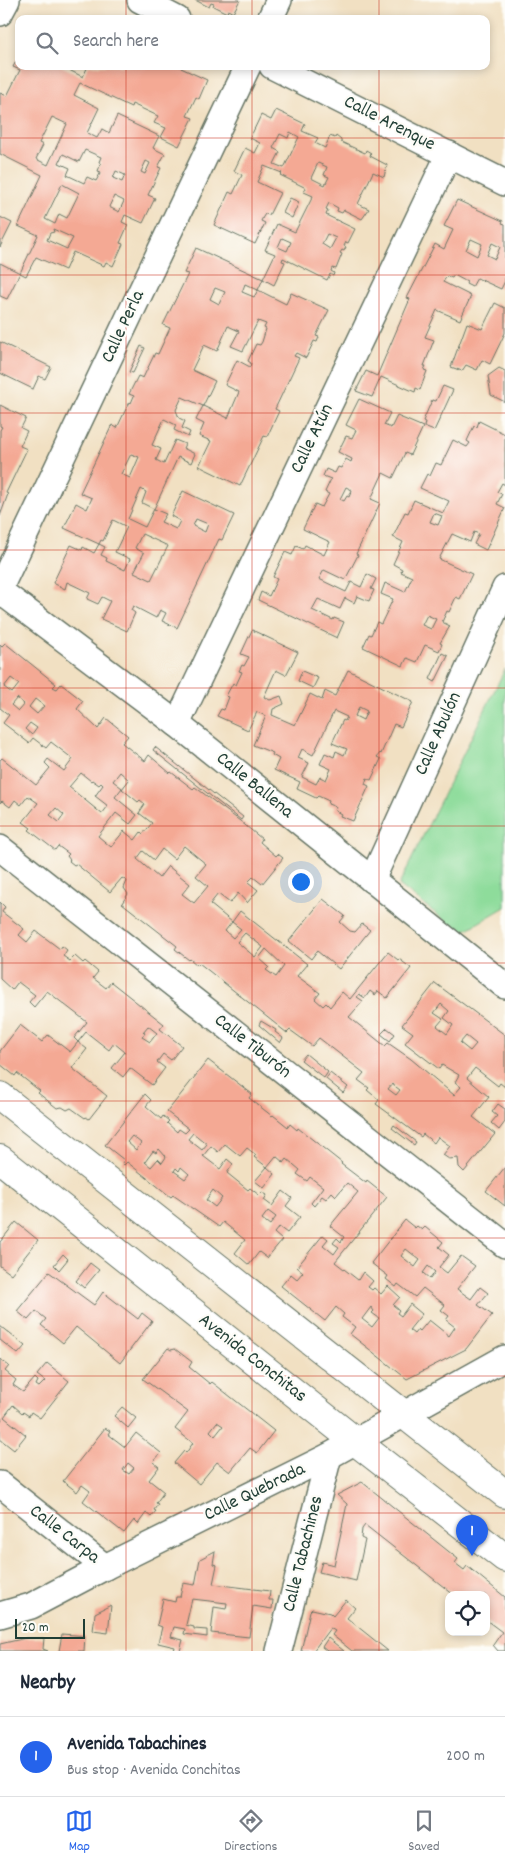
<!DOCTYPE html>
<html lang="en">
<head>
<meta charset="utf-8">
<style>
	body { margin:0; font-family:Dekko,sans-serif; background:#f2f2f3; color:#1f2937 }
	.controls { position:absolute; right:15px; bottom:15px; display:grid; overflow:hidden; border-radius:10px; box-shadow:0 2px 8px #0003 }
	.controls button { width:45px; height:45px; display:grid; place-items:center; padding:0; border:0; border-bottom:1px solid #e0e1e3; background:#fff; color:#1f2937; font:25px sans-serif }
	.scale { position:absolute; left:15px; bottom:12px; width:70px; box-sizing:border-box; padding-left:5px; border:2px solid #1f3d34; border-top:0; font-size:14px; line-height:18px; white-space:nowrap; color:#1f3d34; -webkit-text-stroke:4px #fdfcf7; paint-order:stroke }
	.you { position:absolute; left:300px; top:881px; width:18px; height:18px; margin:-12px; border:4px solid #fff; border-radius:50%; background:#1a73e8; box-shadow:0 0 0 8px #1a73e833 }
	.badge { display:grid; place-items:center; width:32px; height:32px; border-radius:50%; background:#2563eb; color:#fff; font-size:16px; font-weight:700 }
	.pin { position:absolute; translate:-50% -41px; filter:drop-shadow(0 1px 2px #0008) }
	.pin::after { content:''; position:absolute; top:26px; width:18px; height:15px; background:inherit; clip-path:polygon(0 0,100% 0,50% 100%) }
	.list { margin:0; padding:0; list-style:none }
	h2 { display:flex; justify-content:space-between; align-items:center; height:65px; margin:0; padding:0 20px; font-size:21px }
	h2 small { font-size:16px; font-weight:400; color:#747a83 }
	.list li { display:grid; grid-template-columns:32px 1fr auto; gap:15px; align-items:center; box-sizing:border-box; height:80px; padding:0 20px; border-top:1px solid #e0e1e3 }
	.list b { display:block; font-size:19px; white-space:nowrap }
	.list p { margin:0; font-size:16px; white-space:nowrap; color:#747a83 }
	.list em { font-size:16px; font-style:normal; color:#747a83 }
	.icon { flex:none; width:28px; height:28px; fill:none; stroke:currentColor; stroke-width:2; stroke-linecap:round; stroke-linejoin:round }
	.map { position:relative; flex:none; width:505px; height:1651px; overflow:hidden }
	.search { position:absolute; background:#fff; box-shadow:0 2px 8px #0003; left:15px; right:15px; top:15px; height:55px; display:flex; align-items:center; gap:12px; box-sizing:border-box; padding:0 18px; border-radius:10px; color:#747a83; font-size:19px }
	.sheet { height:145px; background:#fff }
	nav { display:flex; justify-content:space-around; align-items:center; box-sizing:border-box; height:70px; border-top:1px solid #e0e1e3; background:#fff; font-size:14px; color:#747a83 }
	nav a { display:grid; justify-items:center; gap:2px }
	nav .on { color:#2563eb }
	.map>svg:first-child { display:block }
	.green { fill:#8edc9b; stroke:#568c68 }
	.building { fill:#f4a994; fill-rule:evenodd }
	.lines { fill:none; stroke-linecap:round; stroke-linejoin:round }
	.street-casing { stroke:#687666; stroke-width:28 }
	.secondary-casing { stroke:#687666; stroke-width:30 }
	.street { stroke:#fff; stroke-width:25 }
	.secondary { stroke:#fff; stroke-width:28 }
	.grid { fill:none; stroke:#c8321e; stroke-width:1; stroke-opacity:0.55 }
	.labels { text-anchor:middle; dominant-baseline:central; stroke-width:4.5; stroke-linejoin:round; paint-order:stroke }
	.street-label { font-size:19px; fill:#1f3d34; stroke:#fdfcf7 }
</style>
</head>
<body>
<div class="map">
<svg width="505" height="1651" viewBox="0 0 505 1651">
	<rect width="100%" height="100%" fill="#fdfcf7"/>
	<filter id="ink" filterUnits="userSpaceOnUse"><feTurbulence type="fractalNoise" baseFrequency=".02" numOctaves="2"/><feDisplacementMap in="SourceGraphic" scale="10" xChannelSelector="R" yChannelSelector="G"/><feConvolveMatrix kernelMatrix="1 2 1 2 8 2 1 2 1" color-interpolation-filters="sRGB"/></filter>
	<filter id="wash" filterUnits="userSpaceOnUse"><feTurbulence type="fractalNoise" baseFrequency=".0096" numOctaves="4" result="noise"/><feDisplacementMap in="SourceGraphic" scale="20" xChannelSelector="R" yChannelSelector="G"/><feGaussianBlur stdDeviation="1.12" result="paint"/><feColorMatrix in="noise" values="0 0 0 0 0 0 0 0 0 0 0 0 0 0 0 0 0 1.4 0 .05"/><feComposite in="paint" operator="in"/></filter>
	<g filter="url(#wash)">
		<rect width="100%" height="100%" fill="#f1e0c2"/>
		<polygon class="green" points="505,669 505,907 461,933 399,885"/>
		<g id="blocks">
			<g class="building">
				<polygon points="195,0 240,0 233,13 228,10 227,13 213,6 214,4 211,3 209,7"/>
				<path d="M19 56V66H61L83 77 88 66H182L181 68 207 80 199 99 196 97 187 116 193 118 179 146 161 137 166 128 154 123 158 116 132 104 131 107 80 83 74 95 99 108 87 133 97 138 102 129 109 133 117 116 159 136 153 148 165 154 158 167 161 168 148 195 155 198 143 223 125 215 122 222 128 225 120 243 123 244 113 266 106 262 104 266 73 252 65 270 36 257 26 276 20 273 38 235 18 226 42 175 0 154V93L7 96 20 70 13 67ZM52 117 67 124 48 165 36 159 43 145 39 143ZM85 150 101 157 99 162 101 163 98 171 101 172 96 181 87 177 84 183 67 175 70 168 59 163 63 154 79 162ZM146 161 150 163 145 174 141 172ZM116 171 125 175 122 182 113 178ZM62 184 79 193 67 218 59 214 55 224 45 219ZM114 196 124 201 119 212 109 207ZM53 229 73 238 67 249 47 240 50 233 54 232Z"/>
				<path d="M276 110 305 124 302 131 318 138 315 143 325 148 330 136 335 138 336 136 341 140V142L365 153 366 150 371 153 370 156 387 165 384 177 373 172 358 204 369 209 362 219 344 210 342 213 337 211 338 208 329 203 326 209 328 210 326 215 355 229 348 243 346 242 344 246 346 247 344 251 342 250 340 253 342 254 336 269 332 268 331 271 334 273 333 276 330 274 327 280 283 258 282 261 285 262 274 285 263 279 275 254 265 250 277 224 295 232 313 196 304 192 306 188 280 175 282 173 264 166 257 182 280 193 269 215 265 214 263 217 261 221 265 223 255 244 214 225 229 192 233 194 242 175 234 171 245 148 255 153 260 143 250 138 261 115 271 120ZM290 132 299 137 284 168 274 164 280 152 273 148 280 134 288 138ZM318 163 327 167 324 175 329 177 325 185 311 178ZM327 234 336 238 330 249 322 244ZM282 238 291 242 287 251 278 247Z"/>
				<polygon points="290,198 299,202 292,218 283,213"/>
				<path d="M457 200 503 221 502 223 505 224V281L501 289 477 278 472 287 466 284 467 282 454 275 452 278 447 276 443 282 471 296 460 320 437 310 425 337 434 340 424 366H426L424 370 427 371 420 390 416 388 415 392 381 377 372 397 356 391 366 371 377 376 410 299 407 298 435 244 444 249 453 230 444 226ZM471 239 482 244 477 256 466 250ZM492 243 500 247 495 259 487 255Z"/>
				<polygon points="0,217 12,223 0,247"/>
				<path d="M196 248 263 279 258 290 245 284 242 292 254 297 258 290 286 304 291 293 329 310 316 336 319 337 317 342 314 341 306 358 296 353 294 356 299 358 275 409 279 411 267 437 264 436 240 486 199 466 211 441 199 436 204 424 196 420 203 406 228 418 239 392 225 385 237 360 250 367 251 363 248 361 256 344 260 345 262 342 266 329 264 328 266 324 258 321 243 351 231 346 239 331 228 326 217 351 204 345 192 370 215 381 203 406 182 397 176 410 179 418 185 421 182 428 190 432 188 437 174 430 176 425 164 419 152 445 161 449 156 460 164 464 175 440 185 444 183 448 195 454 191 463 178 457 154 509 142 503 146 492 141 489 128 519 145 527 154 509 166 514 161 522 176 529 180 521 171 516 183 491 234 515 222 540 219 539 177 628 162 621 166 613 160 610 156 618 133 606 131 610 135 613 127 631 101 619 110 601 102 597 98 604 87 599 90 593 67 582 65 589 53 583 71 545 82 550 83 547 94 553 99 544 105 547 101 555 107 558 106 561 125 570 130 559 115 552 127 527 113 520 103 541 101 540 99 544 64 528 76 503 87 509 92 498 80 493 112 425 117 428 125 411 130 402 131 403 134 396 129 394 138 376 143 378 155 353 158 354 170 328 163 325 188 274 184 273ZM215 288 225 292 219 304 210 299ZM131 454 139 457 130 478 121 474ZM196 519 208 524 205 532 193 526ZM142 534 168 546 151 580 134 572 144 553 135 548Z"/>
				<polygon points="0,263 20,273 7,299 0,296"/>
				<polygon points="495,303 505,308 505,333 490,364 482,360 477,370 466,365 462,371 451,367 467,323 482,329"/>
				<polygon points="0,342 51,367 45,379 39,376 33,389 0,373"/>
				<polygon points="141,346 145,348 133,373 129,372"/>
				<polygon points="499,368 505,371 505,402 491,395 488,376"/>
				<polygon points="443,386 453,390 434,431 424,427 425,422 423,421 432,400 436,401"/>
				<path d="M359 399 390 413 384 425 391 428 397 416 423 427 410 455 405 453 393 478 383 473 371 499 380 503 356 554 358 555 345 580 324 570 319 579 346 592 351 582 361 587 367 574 376 579 371 589 374 590 369 601 357 596 354 603 345 598 340 609 318 599 312 610 333 620 334 618 344 622 337 638 258 600 261 592 269 596 277 579 273 577 285 552 292 555 296 546 303 549 305 545 324 555 330 542 303 529 315 504 322 507 329 494 325 492 331 479 323 476 326 469 335 473 338 467 341 468 346 459 351 462 352 459 338 452 346 436 352 438 356 430 346 425ZM346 487 352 490 349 497 347 496 344 501 340 499Z"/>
				<polygon points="0,405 26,418 21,428 27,431 20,446 27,449 6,493 8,494 0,516 0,430 2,427 0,426"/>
				<path d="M479 421 505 434V485L502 483 497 492 502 494 497 504 505 508 486 550 474 544 479 534 474 532 470 542 452 534 439 559 472 574 460 599 456 597 449 612 447 611 442 622 450 626 440 643 442 644 439 651 425 645 417 662 407 658 403 666 363 647 369 634 371 635 377 622 381 624 393 599 381 594 385 583 405 592 412 577 401 572 402 569 393 564 403 542 393 537 405 512 408 513 414 500 443 513 449 501 420 488 427 474 430 476 436 463 441 465 453 440 467 447 470 443 467 441 474 426 477 427ZM434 513 442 516 438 525 430 522ZM427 615 436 619 431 629 422 625Z"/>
				<path d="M252 630 298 652 286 675 276 670 264 697 270 700 281 696 284 704 273 709 272 715 295 725 310 694 322 700 325 691 335 696 348 670 413 702 401 727 394 724 381 754 380 753 377 757 381 759 371 780 367 778 365 784 369 786 353 821 340 816 341 814 334 810 336 807 328 804 329 801 318 796 316 798 297 789 300 782 274 770 279 759 272 755 273 753 253 745 266 716 257 712 248 730 217 716 221 709 224 710 229 697 226 696 233 683 236 685 242 672 239 671 242 665 244 666 249 657 241 654ZM359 707 367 711 363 720 355 716ZM334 711 347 717 345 721 343 720 332 743 347 749 344 755 336 751 334 757 325 753 320 764 331 769 326 780 320 777 316 784 302 777 309 763 298 758 302 749 313 755Z"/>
				<path d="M5 643 56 684 53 687 57 689 61 684 83 701 77 709 98 729 106 718 128 736 122 743 145 761 149 755 170 773 171 772 193 789 195 787 240 821 262 839 260 842 276 856 278 854 283 858 262 884 253 877 248 882 258 890 247 903 238 893 230 903 218 894 210 904 232 922 225 931 233 938 241 929 232 922 240 911 307 964 297 976 320 993 315 999 323 1006 326 1003 330 1007 342 992 350 999 388 952 398 960 399 959 411 968 387 998 378 991 375 995 370 991 365 998 359 994 357 997 363 1001 349 1017 385 1046 388 1043 411 1059 454 1095 461 1087 455 1082 459 1075 442 1065 439 1069 405 1043 413 1033 402 1025 435 983 505 1035V1087L500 1083 498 1086 475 1068 467 1078 489 1097 473 1117 495 1134 464 1172 459 1167 458 1158 449 1159 443 1155 450 1146 438 1137 434 1143 423 1134 421 1137 376 1104 379 1100 367 1090 369 1088 358 1080 364 1073 319 1038 312 1046 290 1030 287 1033 199 963 197 965 190 959 189 960 175 949 177 946 122 903 128 894 124 888 127 881 122 878 110 892 76 864 74 865 69 861 70 860 67 856 69 854 58 846 55 850 29 830 31 828 23 822 38 803 28 796 21 805 15 800 10 807 2 801 0 803V760L2 758 36 785 50 768 45 763 48 759 64 771 73 759 51 742 46 748 33 738 29 743 3 723 9 715 0 708V644L2 646ZM11 678 19 684 12 693 4 687ZM17 698 24 704 18 711 11 705ZM35 699 44 706 37 714 29 707ZM30 723 37 728 32 735 25 729ZM120 772 129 780 122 789 138 802 140 800 145 804 139 813 152 823 143 834 141 832 135 840 124 831 111 847 98 836 116 813 130 824 137 815 115 797 122 788 113 781ZM81 773 91 781 92 780 99 785 101 783 103 785 95 796 108 806 102 814 69 787ZM56 808 64 815 59 822 50 815ZM184 846 206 864 196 876 208 886 194 903 182 894 190 884 168 866 159 878 137 859 143 851 154 860 162 849 174 859ZM245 933 263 947 255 957 237 942ZM266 949 284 966 276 977 266 970 269 967 259 958ZM441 1004 449 1011 444 1018 453 1025 447 1034 437 1026 443 1019 434 1013ZM466 1036 476 1044 470 1051 460 1043ZM392 1084 400 1090 396 1095 388 1089Z"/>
				<polygon points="442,653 448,656 435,682 430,679"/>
				<polygon points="302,671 318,678 313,688 298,681"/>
				<polygon points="155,747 243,817 241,820 153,750"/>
				<polygon points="323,899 345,916 340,922 350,931 355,932 362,924 370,930 339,969 317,951 311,959 289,941"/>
				<path d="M0 902 5 907 2 912 24 929 19 935 27 942 36 931 60 949 62 946 67 950 63 956 70 961 75 956 83 963 85 961 98 972 93 978 106 988 111 982 164 1024 160 1029 182 1046 171 1060 163 1054 157 1062 165 1068 152 1085 130 1068 123 1077 112 1068 125 1052 114 1043 109 1050 86 1032 78 1042 74 1038 87 1022 47 991 34 1007 29 1002 35 995 18 982 12 990 0 979ZM148 1026 157 1033 150 1042 142 1037 145 1033 143 1032Z"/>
				<polygon points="261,1021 276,1030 275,1032 283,1038 280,1043 259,1025"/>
				<polygon points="20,1025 42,1042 48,1035 70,1052 78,1042 87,1049 72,1068 107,1096 89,1119 86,1117 85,1118 71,1108 67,1110 62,1107 57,1108 38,1093 40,1091 17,1073 15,1076 0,1064 0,1051"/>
				<polygon points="387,1028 395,1034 390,1041 381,1034"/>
				<polygon points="306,1054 328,1072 324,1078 301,1060"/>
				<path d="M208 1060 252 1094 249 1098 272 1116 273 1115 288 1127 290 1124 297 1130 298 1128 342 1163 341 1164 366 1183 367 1181 387 1197 335 1262 358 1280 363 1272 373 1281 368 1287 372 1290 374 1288 381 1294 388 1286 400 1297 393 1305 399 1310 397 1313 401 1316 410 1304 422 1314 409 1330 414 1334 418 1329 420 1331 429 1320 449 1336 455 1327 446 1320 449 1316 441 1310 445 1305 423 1288 415 1297 398 1284 396 1287 386 1279 388 1276 371 1263 405 1220 415 1228 417 1226 422 1230 425 1227 443 1242 439 1247 449 1255 439 1267 447 1273 461 1256 475 1266 457 1289 471 1299 480 1287 488 1293 478 1305 492 1315 466 1349 407 1379 350 1334 355 1327 342 1317 344 1314 336 1307 325 1321 281 1286 291 1274 297 1279 303 1272 297 1267 323 1235 328 1239 323 1245 334 1254 339 1247 333 1243 337 1238 341 1242 344 1237 330 1226 358 1192 347 1183 336 1196 332 1192 326 1199 322 1196 314 1206 311 1203 323 1187 310 1177 307 1181 297 1174 300 1170 287 1159 284 1163 276 1156 267 1167 254 1157 256 1155 247 1148 240 1156 225 1144 218 1152 211 1146 203 1156 220 1169 227 1159 233 1164 227 1173 248 1190 250 1188 259 1195 262 1192 267 1195 264 1200 272 1206 283 1191 292 1198 286 1206 300 1217 287 1233 279 1227 274 1233 282 1240 267 1258 259 1252 249 1265 235 1253 245 1240 223 1222 219 1227 173 1195 171 1197 127 1162 124 1165 122 1163 124 1160 105 1145 145 1094 151 1100 146 1106 161 1119 163 1116 169 1121 167 1123 177 1132 179 1129 185 1133 189 1129 167 1112ZM193 1133 207 1144 202 1150 188 1139ZM132 1136 141 1143 136 1150 127 1142ZM159 1149 166 1157 162 1163 158 1159 151 1167 145 1162 153 1151 156 1153ZM181 1167 189 1174 185 1179 174 1171 176 1168 179 1171ZM213 1190 222 1198 215 1207 206 1200ZM268 1211 276 1217 270 1225 262 1219ZM406 1249 420 1260 415 1267 401 1256ZM428 1266 435 1272 430 1279 423 1273ZM371 1307 374 1311 372 1313 379 1318 372 1327 362 1319Z"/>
				<polygon points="330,1073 348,1087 343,1093 326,1079"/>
				<polygon points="498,1104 505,1109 505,1122 499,1130 491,1123 497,1116 492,1112"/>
				<polygon points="394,1125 416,1142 414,1145 392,1128"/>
				<polygon points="267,1167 275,1174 264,1188 255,1181"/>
				<polygon points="505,1167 505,1206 486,1191"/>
				<polygon points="16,1222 38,1240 11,1274 0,1266 0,1242"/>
				<polygon points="63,1254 68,1259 59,1270 54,1265"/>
				<polygon points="90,1263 99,1270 84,1288 76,1281"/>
				<polygon points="49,1272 94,1305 103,1292 138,1319 142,1313 152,1321 120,1363 76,1327 63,1343 41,1325 46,1319 36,1311 28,1320 17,1311"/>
				<polygon points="0,1326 25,1346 18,1354 0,1340"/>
				<path d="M168 1348 171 1350 175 1349 192 1362 189 1367 210 1384 212 1382 274 1431 257 1453 250 1448 230 1472 217 1462 199 1484 174 1463 184 1451 186 1453 193 1443 175 1429 188 1412 143 1379ZM217 1422 223 1426 215 1436 210 1431Z"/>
				<polygon points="0,1359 9,1366 5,1371 16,1380 13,1385 23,1392 35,1378 38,1381 36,1385 39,1387 45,1381 37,1375 47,1363 69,1381 40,1418 31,1412 29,1416 23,1412 22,1413 13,1405 4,1417 26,1435 14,1450 0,1439 0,1422 2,1419 0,1417"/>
				<polygon points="122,1407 136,1418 128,1428 114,1416"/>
				<path d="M105 1428 110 1431 108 1434 125 1447 136 1433 161 1453 153 1462 159 1467 149 1480 164 1492 156 1503 158 1504 154 1510 156 1511 151 1517 146 1513 138 1524 134 1520 124 1533 83 1501 90 1491 82 1485 77 1492 63 1481ZM128 1463 134 1468 129 1474 123 1470Z"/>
				<polygon points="362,1482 458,1559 455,1563 464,1570 467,1566 505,1597 505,1651 498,1651 493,1645 502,1632 486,1620 486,1595 454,1595 365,1525 362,1529 361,1538 365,1540 356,1581 319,1572 322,1562 334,1565 347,1504 337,1495"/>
				<polygon points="215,1551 213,1564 217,1565 213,1584 270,1591 269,1600 273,1600 272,1609 253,1606 249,1637 211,1633 214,1607 226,1609 227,1603 192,1599 186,1625 194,1627 194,1629 207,1630 207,1637 184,1634 185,1629 174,1627 171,1637 183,1640 180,1651 174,1651 175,1647 158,1643 162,1627 157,1625 163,1599 175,1602 176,1597 180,1597 183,1583 195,1585 200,1559"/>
				<polygon points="346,1600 355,1608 347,1618 388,1651 352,1651 332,1635 335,1631 330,1628 313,1651 301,1651 310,1611 312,1609 330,1613 333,1616"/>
				<polygon points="111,1605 108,1633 93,1631 95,1613"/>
				<polygon points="62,1634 85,1636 84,1651 59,1651"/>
				<polygon points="26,1638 44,1638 43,1649 48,1651 0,1651 0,1644"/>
				<polygon points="328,1638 344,1651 327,1651 322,1647"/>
			</g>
		</g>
	</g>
	<g filter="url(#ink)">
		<use href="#blocks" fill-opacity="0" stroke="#687666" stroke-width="1"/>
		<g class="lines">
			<defs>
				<g id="street">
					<polyline points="140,0 177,19"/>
					<polyline points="0,13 7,0"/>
					<polyline points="270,19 279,0"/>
					<polyline points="272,66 505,183"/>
					<polyline points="0,588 248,66"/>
					<polyline points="0,591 177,724 505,986"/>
					<polyline points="177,724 449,154"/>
					<polyline points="0,848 505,1245"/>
					<polyline points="372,880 505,588"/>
					<polyline points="0,1484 105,1567"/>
					<polyline points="0,1615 31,1606 105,1567 329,1456 505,1358"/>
					<polyline points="279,1651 329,1456"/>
				</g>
				<g id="secondary">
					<polyline points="0,1096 505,1494"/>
					<polyline points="0,1159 355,1441 505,1558"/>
				</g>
			</defs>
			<use href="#street" class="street-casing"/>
			<use href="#secondary" class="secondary-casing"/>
			<use href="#street" class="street"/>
			<use href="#secondary" class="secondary"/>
		</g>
	</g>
	<path class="grid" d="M126 0V19M252 0V19M379 0V19M126 66V1651M252 66V1651M379 66V1651M0 138H505M0 275H505M0 413H505M0 550H505M0 688H505M0 826H505M0 963H505M0 1101H505M0 1238H505M0 1376H505M0 1513H505"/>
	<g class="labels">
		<g class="street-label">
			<text transform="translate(389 124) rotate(27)">Calle Arenque</text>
			<text transform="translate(124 327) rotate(-65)">Calle Perla</text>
			<text transform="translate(313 439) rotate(-64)">Calle Atún</text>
			<text transform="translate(439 734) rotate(-66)">Calle Abulón</text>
			<text transform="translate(254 786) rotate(39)">Calle Ballena</text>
			<text transform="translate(252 1047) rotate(38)">Calle Tiburón</text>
			<text transform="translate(252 1359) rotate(38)">Avenida Conchitas</text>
			<text transform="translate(255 1493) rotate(-26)">Calle Quebrada</text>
			<text transform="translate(64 1535) rotate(38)">Calle Carpa</text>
			<text transform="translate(304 1554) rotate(-76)">Calle Tabachines</text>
		</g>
	</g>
</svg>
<div class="controls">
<button><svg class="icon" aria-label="locate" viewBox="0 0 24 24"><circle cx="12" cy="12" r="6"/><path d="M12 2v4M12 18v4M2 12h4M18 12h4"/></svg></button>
</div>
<div class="scale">20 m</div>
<div class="you"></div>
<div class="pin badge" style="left:472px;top:1556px">1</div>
<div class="search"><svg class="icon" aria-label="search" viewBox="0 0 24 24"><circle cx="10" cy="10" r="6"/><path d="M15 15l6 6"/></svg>Search here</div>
</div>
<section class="sheet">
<h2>Nearby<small></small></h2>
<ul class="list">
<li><span class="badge">1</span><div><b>Avenida Tabachines</b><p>Bus stop · Avenida Conchitas</p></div><em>200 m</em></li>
</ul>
</section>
<nav>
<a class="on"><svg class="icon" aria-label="map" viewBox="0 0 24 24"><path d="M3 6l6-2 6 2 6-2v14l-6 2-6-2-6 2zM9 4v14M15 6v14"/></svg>Map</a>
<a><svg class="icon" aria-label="directions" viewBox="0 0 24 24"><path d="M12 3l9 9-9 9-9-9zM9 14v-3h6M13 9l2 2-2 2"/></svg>Directions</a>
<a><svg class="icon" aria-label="saved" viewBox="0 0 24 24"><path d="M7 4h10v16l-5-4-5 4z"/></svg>Saved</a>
</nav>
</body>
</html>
